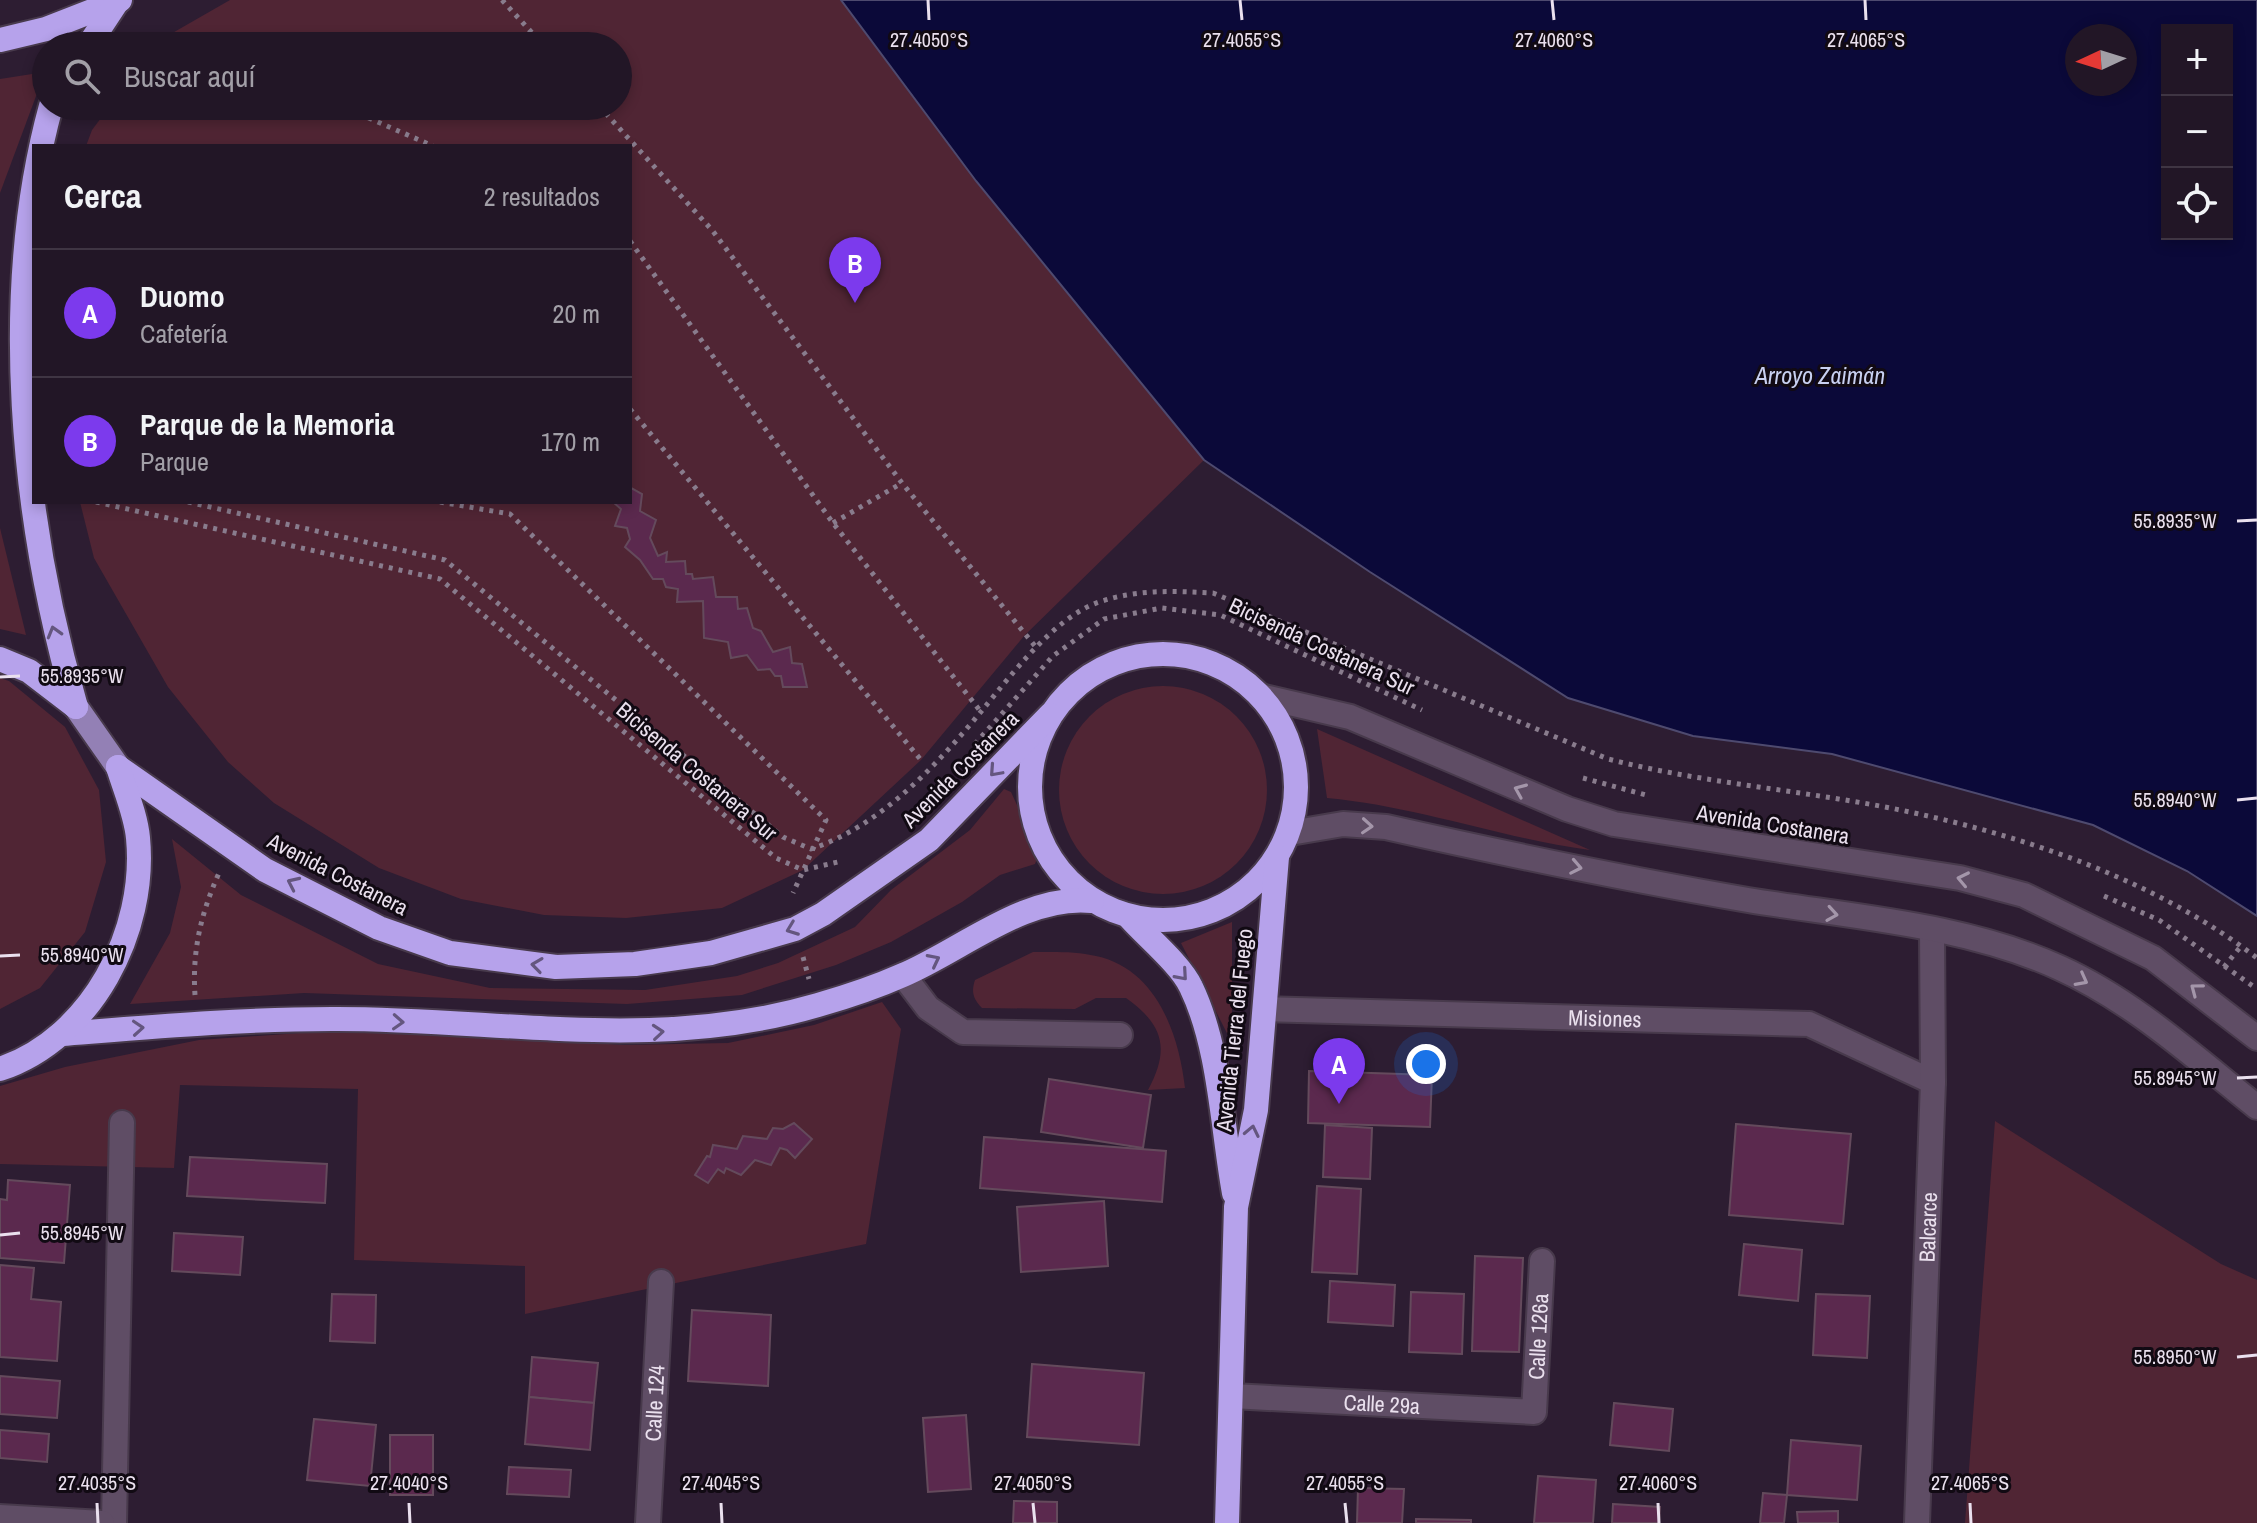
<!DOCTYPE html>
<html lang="es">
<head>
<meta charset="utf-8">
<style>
	body { margin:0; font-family:"Archivo Narrow",sans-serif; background:#2e2332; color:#f1f3f6 }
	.controls { position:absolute; right:24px; top:24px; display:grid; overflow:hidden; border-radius:0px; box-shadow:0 4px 12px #0003 }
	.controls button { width:72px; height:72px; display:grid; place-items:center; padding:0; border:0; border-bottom:2px solid #3f3543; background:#221626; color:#f1f3f6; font:40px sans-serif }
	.compass { position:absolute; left:2065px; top:24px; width:72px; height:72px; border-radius:50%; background:#221626; box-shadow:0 4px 12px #0003; rotate:266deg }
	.you { position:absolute; left:1426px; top:1064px; width:28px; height:28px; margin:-20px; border:6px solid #fff; border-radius:50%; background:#1a73e8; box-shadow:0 0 0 12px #1a73e833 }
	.badge { display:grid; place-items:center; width:52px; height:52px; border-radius:50%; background:#7c3aed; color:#fff; font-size:26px; font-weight:700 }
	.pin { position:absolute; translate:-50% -66px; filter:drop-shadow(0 2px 4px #0008) }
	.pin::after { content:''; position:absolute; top:42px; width:28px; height:24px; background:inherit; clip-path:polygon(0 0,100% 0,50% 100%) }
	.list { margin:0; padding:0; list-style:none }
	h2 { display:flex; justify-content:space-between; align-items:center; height:104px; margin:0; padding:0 32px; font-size:34px }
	h2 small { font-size:26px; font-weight:400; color:#a29fa7 }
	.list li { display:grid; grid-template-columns:52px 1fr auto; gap:24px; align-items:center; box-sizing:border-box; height:128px; padding:0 32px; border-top:2px solid #3f3543 }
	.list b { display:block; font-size:30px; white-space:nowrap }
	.list p { margin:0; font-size:26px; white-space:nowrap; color:#a29fa7 }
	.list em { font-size:26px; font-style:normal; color:#a29fa7 }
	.icon { flex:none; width:44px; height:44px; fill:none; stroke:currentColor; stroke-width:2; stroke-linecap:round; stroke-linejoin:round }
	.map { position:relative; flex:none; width:2257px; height:1523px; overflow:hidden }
	.search { position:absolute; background:#221626; box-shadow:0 4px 12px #0003; left:32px; top:32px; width:600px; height:88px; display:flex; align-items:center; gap:20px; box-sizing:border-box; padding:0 28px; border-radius:44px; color:#a29fa7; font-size:30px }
	.panel { position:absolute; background:#221626; box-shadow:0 4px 12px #0003; left:32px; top:144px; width:600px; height:360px; border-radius:0px }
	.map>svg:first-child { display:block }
	.green { fill:#502534 }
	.water { fill:#0b0939; stroke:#4e4a6f; stroke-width:2; fill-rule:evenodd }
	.building { fill:#5b294e; stroke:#644a5c; stroke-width:2 }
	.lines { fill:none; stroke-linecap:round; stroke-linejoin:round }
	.street-casing { stroke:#483a4c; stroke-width:28 }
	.secondary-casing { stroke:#483a4c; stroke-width:28 }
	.primary-casing { stroke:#483a4c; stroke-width:28 }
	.highway-casing { stroke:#483a4c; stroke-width:28 }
	.path { stroke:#897c8d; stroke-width:5; stroke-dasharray:4 6; stroke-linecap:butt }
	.street { stroke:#5f4d65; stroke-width:24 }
	.secondary { stroke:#5f4d65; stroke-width:24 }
	.primary { stroke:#9380b5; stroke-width:24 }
	.highway { stroke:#b6a2eb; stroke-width:24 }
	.oneway { stroke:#64567f }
	.oneway2 { stroke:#a496aa }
	.ticks { fill:none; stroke:#eae0ee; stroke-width:3 }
	.labels { text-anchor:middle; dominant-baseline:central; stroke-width:6; stroke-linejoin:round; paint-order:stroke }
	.street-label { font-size:22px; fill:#eae0ee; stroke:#110a13 }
	.water-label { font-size:24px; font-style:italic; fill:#c8d0f1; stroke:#110a13 }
	.ticks-label { font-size:20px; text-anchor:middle; fill:#eae0ee; stroke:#110a13; stroke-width:6; stroke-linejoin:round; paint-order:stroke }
</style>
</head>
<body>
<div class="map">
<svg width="2257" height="1523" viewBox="0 0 2257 1523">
	<rect width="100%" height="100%" fill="#2d1d32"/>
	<g class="green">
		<polygon points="230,0 841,0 1204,460 1024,636 921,760 803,870 722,908 626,918 544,915 461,899 379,868 274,803 228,762 168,687 94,558 80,502 630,502 630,146 86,146 92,130 110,106 618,106 618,46 156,46 162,39"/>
		<polygon points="45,72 0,193 0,79"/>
		<polygon points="0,528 26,635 0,629"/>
		<polygon points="0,678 9,681 65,727 99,790 106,862 85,932 40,988 0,1009"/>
		<circle cx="1163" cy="790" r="104"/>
		<path d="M1317 729 1590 850C1501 838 1416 806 1327 798Z"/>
		<polygon points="1004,789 1011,792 1039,853 1035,864 1000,875 962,902 891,942 836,965 742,995 627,1004 304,993 130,1004 170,933 181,887 172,839 241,895 378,964 490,988 645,990 737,976 778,963 855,927 891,890 970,830"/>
		<polygon points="1232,922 1232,1043 1181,943"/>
		<path d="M1033 952C1054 952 1076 951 1096 956 1157 969 1179 1035 1185 1088L1148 1090C1170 1049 1164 1025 1126 998H1096L1075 1009 982 1008C973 999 971 992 975 980Z"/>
		<polygon points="882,1002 901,1029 866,1244 525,1314 525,1266 354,1260 358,1089 180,1085 174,1168 0,1164 0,1086 65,1067 199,1040 371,1028 623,1045 728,1043 814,1025"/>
		<polygon points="1995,1121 2221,1264 2257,1280 2257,1523 1965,1523"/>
	</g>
	<path class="water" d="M841 0H2257V916L2187 871 2093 825 1832 754 1693 736 1568 698 1370 572 1204 460 976 181ZM2167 30H2227V234H2167ZM2077 36H2125V84H2077Z"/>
	<g class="building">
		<polygon points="630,475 631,488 642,494 640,511 656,520 650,538 658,556 667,552 666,562 685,561 686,574 692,574 693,579 713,577 716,597 737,597 738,609 747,608 753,628 761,631 773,652 790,647 792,663 802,664 807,687 783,687 781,676 775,676 770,669 758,670 747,655 731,658 728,642 704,638 703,601 677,602 678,589 666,587 663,579 653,579 640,560 625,547 630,539 627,528 615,526 621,509 613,502 630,502"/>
		<polygon points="1309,1071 1432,1075 1430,1127 1308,1123"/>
		<polygon points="1049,1079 1151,1095 1143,1148 1041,1132"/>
		<polygon points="794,1123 812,1139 795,1158 787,1150 780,1148 771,1165 755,1160 741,1175 726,1168 724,1173 718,1169 708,1183 695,1175 707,1156 710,1157 713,1145 737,1149 743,1136 767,1139 773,1128 783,1129"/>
		<polygon points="1736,1124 1851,1134 1843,1224 1729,1215"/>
		<polygon points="1325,1125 1372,1128 1370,1179 1323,1177"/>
		<polygon points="984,1137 1166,1151 1162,1202 980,1188"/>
		<polygon points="190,1157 327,1164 325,1203 187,1196"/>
		<polygon points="8,1180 70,1185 64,1263 0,1258 0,1199 7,1200"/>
		<polygon points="1317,1186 1361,1189 1357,1274 1312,1272"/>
		<polygon points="1104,1201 1108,1266 1021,1272 1017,1207"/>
		<polygon points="174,1233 243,1237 240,1275 172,1271"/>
		<polygon points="1744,1244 1802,1250 1798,1301 1739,1295"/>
		<polygon points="1475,1256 1523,1258 1519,1352 1472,1351"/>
		<polygon points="0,1265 34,1268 31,1299 61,1302 57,1361 0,1357"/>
		<polygon points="1330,1281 1395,1285 1393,1326 1328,1322"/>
		<polygon points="1411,1292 1464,1294 1462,1354 1409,1352"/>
		<polygon points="332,1294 376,1295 375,1343 330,1341"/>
		<polygon points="1816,1294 1870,1296 1867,1358 1813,1355"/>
		<polygon points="692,1310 771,1315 768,1386 688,1381"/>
		<polygon points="532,1357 598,1363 594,1403 529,1397"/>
		<polygon points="1032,1364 1144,1373 1139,1445 1027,1437"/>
		<polygon points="0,1376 60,1381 57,1418 0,1414"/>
		<polygon points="529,1397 594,1403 590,1450 525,1444"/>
		<polygon points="1614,1403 1673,1409 1669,1451 1610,1445"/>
		<polygon points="966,1415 971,1489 928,1492 923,1418"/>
		<polygon points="314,1419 376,1425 370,1486 307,1480"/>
		<polygon points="0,1430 49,1434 47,1462 0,1458"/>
		<rect x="390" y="1435" width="43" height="60"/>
		<polygon points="1791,1440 1861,1446 1857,1500 1787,1495"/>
		<polygon points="509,1467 571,1470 569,1497 507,1494"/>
		<polygon points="1538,1476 1596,1480 1593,1523 1534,1523"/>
		<polygon points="1358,1488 1404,1489 1402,1523 1357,1523"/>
		<polygon points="1763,1493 1787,1495 1784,1523 1760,1523"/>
		<polygon points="1014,1501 1057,1502 1057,1523 1013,1523"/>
		<polygon points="1613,1504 1660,1507 1659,1523 1612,1523"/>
		<polygon points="1838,1511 1838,1523 1798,1523 1797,1512"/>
		<polygon points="1416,1519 1471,1520 1471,1523 1416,1523"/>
	</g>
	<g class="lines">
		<defs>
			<g id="street">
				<polyline points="903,975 928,1008 963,1032 1120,1035"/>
				<path id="s1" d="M1265 1009 1809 1024 1933 1082"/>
				<path id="s2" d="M1232 1396 1534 1412 1542 1261"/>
				<polyline points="114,1523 122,1123"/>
				<path id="s3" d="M648 1523 661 1282"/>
				<path id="s4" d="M1917 1523 1933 1082 1932 930"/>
			</g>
			<g id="secondary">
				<polyline points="1260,696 1350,717 1567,809 1614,824 1960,878 2024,895 2153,958 2257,1038"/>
				<path d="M1290 833 1343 824 1386 827C1506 854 1627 879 1748 900 1851 917 1964 924 2060 968 2133 1001 2194 1057 2257 1107"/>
				<polyline points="0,1517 102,1523"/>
			</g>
			<polyline id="primary" points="76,707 118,767"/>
			<g id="highway">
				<polyline points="0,40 46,29 120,0"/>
				<polyline points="88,46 117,2"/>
				<path d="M51 106C0 292 21 518 76 707"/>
				<circle cx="1163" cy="787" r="133"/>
				<polyline points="0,659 29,671 76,707"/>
				<polyline points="118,767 265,870 379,928 450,953 556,967 635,964 711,953 795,929 823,914 929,840 1050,715"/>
				<path d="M1130 918C1147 937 1181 965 1191 987 1220 1047 1222 1127 1234 1193"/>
				<path d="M61 1034C151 1027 241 1019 332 1019 497 1018 655 1053 818 1005 846 997 876 987 903 975 962 950 1025 894 1092 901"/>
				<path d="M0 1069C92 1038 147 931 138 838 136 815 125 790 118 767"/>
				<polyline points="1227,1523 1236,1207 1256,1110 1277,857"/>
			</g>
		</defs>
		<use href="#street" class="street-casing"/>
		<use href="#secondary" class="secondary-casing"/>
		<use href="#primary" class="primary-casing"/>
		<use href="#highway" class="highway-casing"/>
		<g class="path">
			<polyline points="502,0 544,46"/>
			<polyline points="130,39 192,41 203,46"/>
			<polyline points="341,106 433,146"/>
			<polyline points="599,106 712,230 902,483 1035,646"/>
			<polyline points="630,241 833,523 981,712"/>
			<polyline points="630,409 921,760"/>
			<polyline points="96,502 440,579 776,858 803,870 838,862"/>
			<path d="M188 502 445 560 783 837 811 849C881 826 938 764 984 708 1012 674 1055 617 1099 602 1138 589 1173 591 1213 593L1608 759C1710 785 1816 791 1919 814 2037 840 2161 884 2257 958"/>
			<polyline points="440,502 510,514 826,820 793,893"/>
			<polyline points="833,523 902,483"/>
			<polyline points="975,744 1053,656 1104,619 1162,608 1220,615 1422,710"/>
			<polyline points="1583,778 1646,795"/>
			<polyline points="2104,896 2159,920 2257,989"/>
			<polyline points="803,957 809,979"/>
			<polyline points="2224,967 2241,946"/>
			<path d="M195 995C192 951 201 913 219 873"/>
		</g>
		<use href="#street" class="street"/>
		<use href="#secondary" class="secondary"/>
		<use href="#primary" class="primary"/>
		<use href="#highway" class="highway"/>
	</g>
	<defs><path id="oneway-chevron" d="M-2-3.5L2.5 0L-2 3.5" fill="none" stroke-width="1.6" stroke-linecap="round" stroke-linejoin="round" transform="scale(2)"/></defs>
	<g class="oneway">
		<use href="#oneway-chevron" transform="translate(54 632) rotate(-106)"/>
		<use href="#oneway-chevron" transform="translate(995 771) rotate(132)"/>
		<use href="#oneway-chevron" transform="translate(293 883) rotate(-155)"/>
		<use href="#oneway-chevron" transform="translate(792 929) rotate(159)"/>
		<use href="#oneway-chevron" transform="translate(934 960) rotate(-27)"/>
		<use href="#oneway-chevron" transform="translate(537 965) rotate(-172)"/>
		<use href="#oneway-chevron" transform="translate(1182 975) rotate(49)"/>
		<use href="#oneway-chevron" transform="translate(398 1022) rotate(3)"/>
		<use href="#oneway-chevron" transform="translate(138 1028) rotate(-4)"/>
		<use href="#oneway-chevron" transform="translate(658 1032) rotate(-5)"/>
		<use href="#oneway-chevron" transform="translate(1252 1131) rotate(-78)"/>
	</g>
	<g class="oneway2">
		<use href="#oneway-chevron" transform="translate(1520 790) rotate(-157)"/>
		<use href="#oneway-chevron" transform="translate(1367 826) rotate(4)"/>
		<use href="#oneway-chevron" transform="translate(1576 867) rotate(11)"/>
		<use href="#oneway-chevron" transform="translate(1963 879) rotate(-168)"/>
		<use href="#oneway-chevron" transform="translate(1832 914) rotate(9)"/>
		<use href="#oneway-chevron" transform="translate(2082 980) rotate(28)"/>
		<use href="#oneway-chevron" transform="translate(2196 989) rotate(-143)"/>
	</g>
	<path class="ticks" d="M928 0 929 20M1240 0 1242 20M1552 0 1554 20M1865 0 1866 20M2237 521 2257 520M0 677 20 676M2237 800 2257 798M0 956 20 955M2237 1078 2257 1077M0 1235 20 1233M2237 1357 2257 1355M97 1503 98 1523M409 1503 410 1523M721 1503 722 1523M1033 1503 1035 1523M1345 1503 1347 1523M1658 1503 1659 1523M1970 1503 1971 1523"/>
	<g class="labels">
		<g class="street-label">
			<text transform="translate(1322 646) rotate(25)">Bicisenda Costanera Sur</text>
			<text transform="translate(960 769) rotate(-45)">Avenida Costanera</text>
			<text transform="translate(697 771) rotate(40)">Bicisenda Costanera Sur</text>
			<text transform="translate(1773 824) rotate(9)">Avenida Costanera</text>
			<text transform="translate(338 874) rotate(27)">Avenida Costanera</text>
			<text stroke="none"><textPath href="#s1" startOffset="340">Misiones</textPath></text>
			<text transform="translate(1234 1030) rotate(-84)">Avenida Tierra del Fuego</text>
			<text stroke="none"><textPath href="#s4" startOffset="296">Balcarce</textPath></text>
			<text stroke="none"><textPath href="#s2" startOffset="378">Calle 126a</textPath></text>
			<text stroke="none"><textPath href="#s3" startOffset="120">Calle 124</textPath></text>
			<text stroke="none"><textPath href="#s2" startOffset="150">Calle 29a</textPath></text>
		</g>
		<g class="water-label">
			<text x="1820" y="375">Arroyo Zaimán</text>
		</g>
	</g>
	<g class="ticks-label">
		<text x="929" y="47">27.4050°S</text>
		<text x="1242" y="47">27.4055°S</text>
		<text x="1554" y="47">27.4060°S</text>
		<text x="1866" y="47">27.4065°S</text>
		<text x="2175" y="528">55.8935°W</text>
		<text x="82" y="683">55.8935°W</text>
		<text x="2175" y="807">55.8940°W</text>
		<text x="82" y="962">55.8940°W</text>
		<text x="2175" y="1085">55.8945°W</text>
		<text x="82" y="1240">55.8945°W</text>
		<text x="2175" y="1364">55.8950°W</text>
		<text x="97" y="1490">27.4035°S</text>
		<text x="409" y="1490">27.4040°S</text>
		<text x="721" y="1490">27.4045°S</text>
		<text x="1033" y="1490">27.4050°S</text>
		<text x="1345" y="1490">27.4055°S</text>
		<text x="1658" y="1490">27.4060°S</text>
		<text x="1970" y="1490">27.4065°S</text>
	</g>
</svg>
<div class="controls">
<button>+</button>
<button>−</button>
<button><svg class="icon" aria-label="locate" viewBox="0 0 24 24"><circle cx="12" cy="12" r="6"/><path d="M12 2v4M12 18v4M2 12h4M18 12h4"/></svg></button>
</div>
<svg class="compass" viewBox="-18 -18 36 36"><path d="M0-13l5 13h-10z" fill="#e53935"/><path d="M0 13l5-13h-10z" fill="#a29fa7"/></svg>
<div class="you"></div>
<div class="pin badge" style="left:1339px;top:1104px">A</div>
<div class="pin badge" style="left:855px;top:303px">B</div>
<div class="search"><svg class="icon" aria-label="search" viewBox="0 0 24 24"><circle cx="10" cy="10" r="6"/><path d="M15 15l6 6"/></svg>Buscar aquí</div>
<section class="panel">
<h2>Cerca<small>2 resultados</small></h2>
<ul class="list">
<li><span class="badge">A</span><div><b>Duomo</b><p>Cafetería</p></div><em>20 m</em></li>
<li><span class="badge">B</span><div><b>Parque de la Memoria</b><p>Parque</p></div><em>170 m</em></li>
</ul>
</section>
</div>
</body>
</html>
